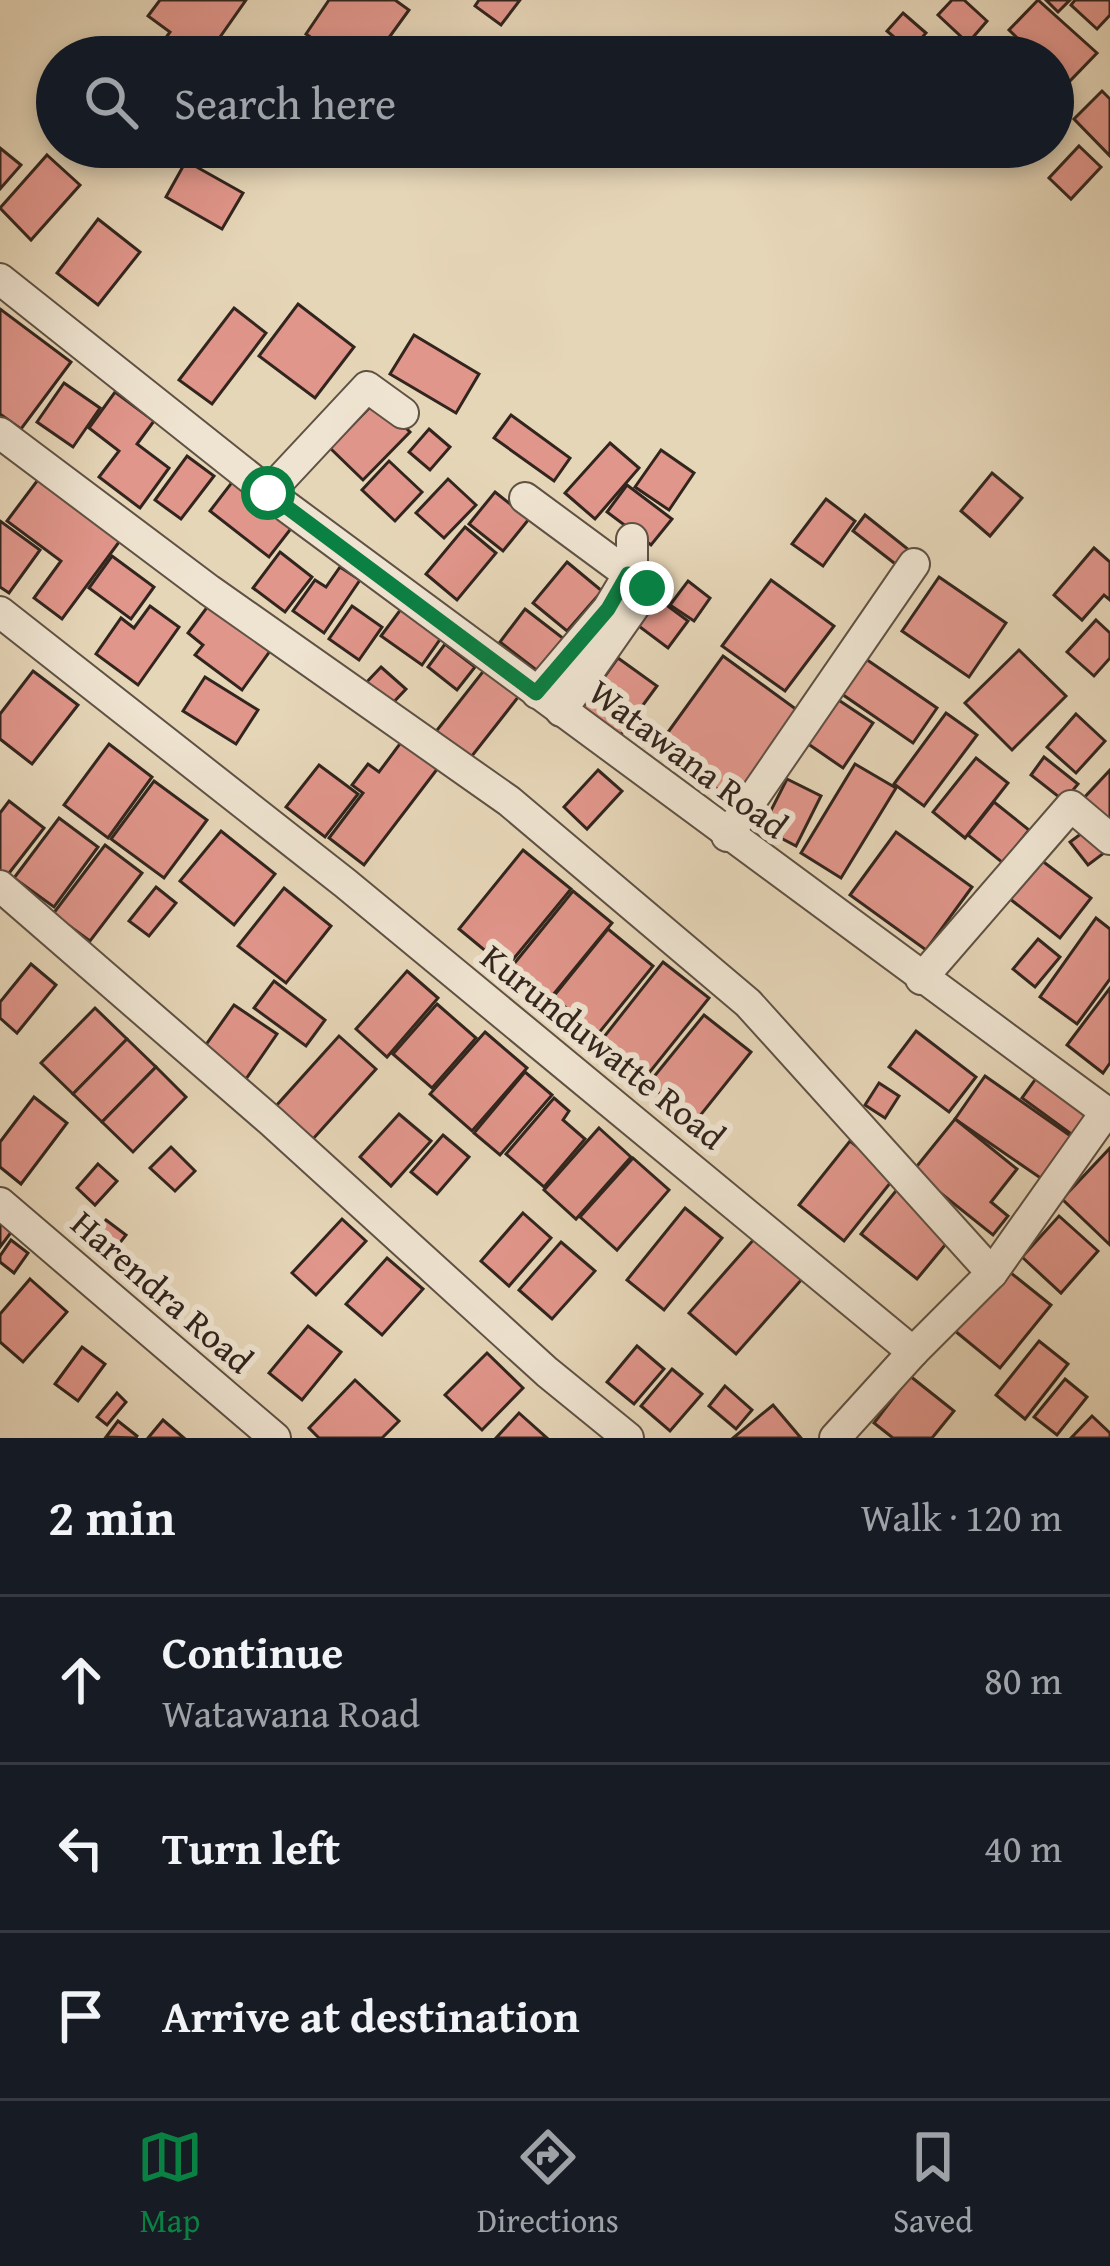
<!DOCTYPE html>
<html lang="en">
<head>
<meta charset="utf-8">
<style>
	body { margin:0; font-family:"Gentium Book Plus",serif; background:#20242c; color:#f1f3f6 }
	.stop { position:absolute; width:36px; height:36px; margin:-27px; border:9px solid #0b8043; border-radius:50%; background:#fff }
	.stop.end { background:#0b8043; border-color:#fff; box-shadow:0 3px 12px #0008 }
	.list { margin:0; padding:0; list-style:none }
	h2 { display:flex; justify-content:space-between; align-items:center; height:156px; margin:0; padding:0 48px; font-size:51px }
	h2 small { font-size:39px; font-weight:400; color:#9ea1a6 }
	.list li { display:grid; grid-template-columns:78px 1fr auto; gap:36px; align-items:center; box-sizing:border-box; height:168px; padding:0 48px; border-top:3px solid #363941 }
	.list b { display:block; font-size:45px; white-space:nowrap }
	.list p { margin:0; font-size:39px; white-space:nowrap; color:#9ea1a6 }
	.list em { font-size:39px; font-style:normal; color:#9ea1a6 }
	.icon { flex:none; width:66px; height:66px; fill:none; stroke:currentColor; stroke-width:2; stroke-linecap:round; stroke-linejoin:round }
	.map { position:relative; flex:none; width:1110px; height:1438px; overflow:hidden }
	.search { position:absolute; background:#171b24; box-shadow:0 6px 18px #0003; left:36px; right:36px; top:36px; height:132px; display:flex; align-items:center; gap:30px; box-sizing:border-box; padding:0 42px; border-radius:66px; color:#9ea1a6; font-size:45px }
	.sheet { height:660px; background:#171b24 }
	nav { display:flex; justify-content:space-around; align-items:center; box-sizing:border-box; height:168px; border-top:3px solid #363941; background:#171b24; font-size:33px; color:#9ea1a6 }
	nav a { display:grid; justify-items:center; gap:6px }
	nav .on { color:#0b8043 }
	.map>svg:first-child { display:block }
	.building { fill:#e1968b; stroke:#32251e; stroke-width:3 }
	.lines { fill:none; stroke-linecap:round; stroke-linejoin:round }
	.street-casing { stroke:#5f5144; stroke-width:34 }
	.street { stroke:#efe4d1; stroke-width:30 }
	.route { stroke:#0b8043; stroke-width:15 }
	.labels { text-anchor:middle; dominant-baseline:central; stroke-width:12; stroke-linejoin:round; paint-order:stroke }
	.street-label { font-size:36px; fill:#32251e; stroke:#efe4d1 }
</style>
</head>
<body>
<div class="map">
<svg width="1110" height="1438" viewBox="0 0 1110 1438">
	<rect width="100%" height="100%" fill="#e6d6b8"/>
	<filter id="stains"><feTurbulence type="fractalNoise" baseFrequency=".00167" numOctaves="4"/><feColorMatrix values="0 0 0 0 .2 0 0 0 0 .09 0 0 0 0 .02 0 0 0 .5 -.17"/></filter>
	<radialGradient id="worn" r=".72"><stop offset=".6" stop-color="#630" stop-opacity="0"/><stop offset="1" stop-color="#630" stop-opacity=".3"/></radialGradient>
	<g class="building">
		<polygon points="160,0 246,0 206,57 152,57 170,32 148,16"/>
		<polygon points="329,0 395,0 409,10 375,57 339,57 306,34"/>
		<polygon points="479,0 520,0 501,25 475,6"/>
		<polygon points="952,0 964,0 987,21 968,43 938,15"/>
		<polygon points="1038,0 1097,53 1066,85 1053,72 1053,57 1037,57 1009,30"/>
		<polygon points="1046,0 1070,0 1058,12"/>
		<polygon points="1075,0 1110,0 1110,15 1097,29 1071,5"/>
		<polygon points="903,13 926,33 910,51 887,31"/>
		<polygon points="1102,91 1110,99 1110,156 1074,119"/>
		<polygon points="1079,146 1101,167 1071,199 1049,178"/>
		<polygon points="0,148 21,165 0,189"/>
		<polygon points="47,155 80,185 31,240 0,208"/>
		<polygon points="186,161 243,193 222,229 166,197"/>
		<polygon points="98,219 140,252 98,305 57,273"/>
		<polygon points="298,304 354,347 315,398 259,356"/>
		<polygon points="234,308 266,333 212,404 179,380"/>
		<polygon points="0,309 71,362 21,429 0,414"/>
		<polygon points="414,335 479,374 456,413 390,374"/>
		<polygon points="64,383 100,408 73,447 37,422"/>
		<polygon points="115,392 154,421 137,444 169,468 140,508 99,477 119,451 89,428"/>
		<polygon points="377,400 410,432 363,480 330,448"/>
		<polygon points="511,415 570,458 554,481 494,438"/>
		<polygon points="429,429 450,447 430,470 409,452"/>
		<polygon points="610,443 639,468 595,519 565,493"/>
		<polygon points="661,450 694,473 669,510 635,487"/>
		<polygon points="187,456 214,476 181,519 155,500"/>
		<polygon points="389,461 422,492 395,521 362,490"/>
		<polygon points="43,473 125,534 62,619 34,598 61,561 7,521"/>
		<polygon points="992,473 1022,498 990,536 961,511"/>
		<polygon points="448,479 476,505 444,538 416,513"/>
		<polygon points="233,481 293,526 269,557 210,511"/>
		<polygon points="627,485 672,519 651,545 607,512"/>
		<polygon points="495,492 529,519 503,551 469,524"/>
		<polygon points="826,499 855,521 823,566 792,544"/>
		<polygon points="865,515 909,550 898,566 853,531"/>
		<polygon points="0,521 40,550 9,593 0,587"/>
		<polygon points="465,527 496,553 457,600 426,574"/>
		<polygon points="1094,548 1110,562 1110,600 1104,595 1082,620 1054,595"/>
		<polygon points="280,552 312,577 285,612 253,588"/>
		<polygon points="112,556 154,587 131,619 89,588"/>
		<polygon points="567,562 602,591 567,631 533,603"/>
		<polygon points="340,567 360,580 324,633 293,611 315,580 326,587"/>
		<polygon points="939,577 1006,623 969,677 902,631"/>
		<polygon points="771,580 834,626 785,691 722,646"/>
		<polygon points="688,581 710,598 694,621 670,605"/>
		<polygon points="653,595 688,621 668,648 632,621"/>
		<polygon points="150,606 179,627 138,685 96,654 121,618 134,628"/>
		<polygon points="208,606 270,651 242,690 195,655 203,645 188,633"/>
		<polygon points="352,606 382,627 359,660 329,639"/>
		<polygon points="401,609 441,638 422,665 381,636"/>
		<polygon points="525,609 564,639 539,672 500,642"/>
		<polygon points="1096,620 1110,633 1110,658 1094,676 1067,652"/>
		<polygon points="445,644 475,667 457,690 428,667"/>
		<polygon points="1019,650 1066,696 1012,750 965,703"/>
		<polygon points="860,655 937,708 913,743 836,690"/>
		<polygon points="723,656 804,715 739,805 658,746"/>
		<polygon points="618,658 657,686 621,735 583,707"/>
		<polygon points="381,667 406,689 387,709 363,686"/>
		<polygon points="485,669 519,696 468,761 434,734"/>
		<polygon points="33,671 78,705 32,764 0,739 0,714"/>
		<polygon points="205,677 258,710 236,744 183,711"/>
		<polygon points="834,697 873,723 843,768 804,741"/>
		<polygon points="946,713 977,735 924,806 894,784"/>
		<polygon points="1076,714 1105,741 1076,773 1047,747"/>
		<polygon points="402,741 438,768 364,865 329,838 363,793 352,785 368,764 379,772"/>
		<polygon points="109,744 152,777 108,838 64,805"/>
		<polygon points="1044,757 1078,784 1064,801 1031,775"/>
		<polygon points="976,758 1008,783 965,838 933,812"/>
		<polygon points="855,764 896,788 841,878 801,853"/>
		<polygon points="319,765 358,794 325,837 286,807"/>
		<polygon points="598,770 622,791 587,829 564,807"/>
		<polygon points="1110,770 1110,825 1082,800"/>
		<polygon points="787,779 821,796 796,846 762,828"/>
		<polygon points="154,781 207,820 164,878 111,839"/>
		<polygon points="9,801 44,828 6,877 0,872 0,813"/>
		<polygon points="994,802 1029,830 1003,863 968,835"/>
		<polygon points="59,818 98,847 54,907 14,878"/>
		<polygon points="1090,827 1108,850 1088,865 1070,842"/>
		<polygon points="221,831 275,874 234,925 180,881"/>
		<polygon points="896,832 972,887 926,950 850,895"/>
		<polygon points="105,845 142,873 90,941 53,914"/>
		<polygon points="523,850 571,889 506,968 459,929"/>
		<polygon points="1041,860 1091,898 1060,938 1010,899"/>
		<polygon points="156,887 176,903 149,936 129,921"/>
		<polygon points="284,888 331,926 286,983 238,946"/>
		<polygon points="573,891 612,923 548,1001 509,970"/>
		<polygon points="1096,918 1110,929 1110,979 1077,1024 1040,997"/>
		<polygon points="608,929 653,966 598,1034 553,997"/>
		<polygon points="1038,939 1060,957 1035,987 1013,969"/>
		<polygon points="663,962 709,998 645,1078 600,1042"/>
		<polygon points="31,964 56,985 17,1033 0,1018 0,1002"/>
		<polygon points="407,971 438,998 387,1057 356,1029"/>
		<polygon points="274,981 325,1020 306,1046 254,1008"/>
		<polygon points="1110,988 1110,1063 1103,1073 1067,1045"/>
		<polygon points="437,1004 476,1038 432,1088 393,1054"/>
		<polygon points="234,1005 277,1034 246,1079 203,1049"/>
		<polygon points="95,1008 127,1039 73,1094 41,1063"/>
		<polygon points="704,1015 751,1052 695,1122 648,1084"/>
		<polygon points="916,1031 976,1077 949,1112 889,1067"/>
		<polygon points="485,1032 527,1068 472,1131 430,1094"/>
		<polygon points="339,1036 376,1069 313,1139 276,1106"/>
		<polygon points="127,1039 156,1067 102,1122 73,1094"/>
		<polygon points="156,1067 186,1097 133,1152 102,1122"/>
		<polygon points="1042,1070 1094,1108 1074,1136 1022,1098"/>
		<polygon points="525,1072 552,1095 500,1155 474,1133"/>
		<polygon points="985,1076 1072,1137 1042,1179 955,1119"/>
		<polygon points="879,1083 899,1096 885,1118 865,1105"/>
		<polygon points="34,1097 67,1123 21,1184 0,1167 0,1142"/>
		<polygon points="554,1098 569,1111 563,1120 585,1139 544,1187 506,1154"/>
		<polygon points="399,1114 431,1141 391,1186 360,1157"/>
		<polygon points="955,1119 1017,1169 991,1202 1008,1216 993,1235 913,1171"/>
		<polygon points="599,1128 631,1157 576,1219 544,1190"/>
		<polygon points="443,1135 469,1157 437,1194 411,1172"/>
		<polygon points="850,1141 895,1177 844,1241 799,1205"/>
		<polygon points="171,1147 195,1171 175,1191 150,1168"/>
		<polygon points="1110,1148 1110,1245 1062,1199"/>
		<polygon points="633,1158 669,1190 617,1250 580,1217"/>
		<polygon points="98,1164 117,1181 95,1205 77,1188"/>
		<polygon points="899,1187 955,1233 917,1279 861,1234"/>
		<polygon points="685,1208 722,1238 664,1310 627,1280"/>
		<polygon points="523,1213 551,1238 509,1286 481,1261"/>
		<polygon points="0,1216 15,1227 0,1247"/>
		<polygon points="1059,1216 1098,1251 1061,1293 1022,1257"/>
		<polygon points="342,1219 366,1241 316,1295 292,1273"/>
		<polygon points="106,1220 126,1235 111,1254 91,1239"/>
		<polygon points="755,1238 803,1278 736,1354 689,1313"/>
		<polygon points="11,1240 28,1253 14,1273 0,1262 0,1256"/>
		<polygon points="561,1242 595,1271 552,1319 519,1290"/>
		<polygon points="387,1258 423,1289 382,1335 346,1304"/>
		<polygon points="1006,1269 1051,1305 1000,1368 955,1331"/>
		<polygon points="30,1279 67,1312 23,1362 0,1342 0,1314"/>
		<polygon points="308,1326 341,1352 302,1400 269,1373"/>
		<polygon points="1039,1341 1068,1364 1025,1419 996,1395"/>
		<polygon points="637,1346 664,1369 634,1404 607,1382"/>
		<polygon points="82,1347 105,1364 78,1401 55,1384"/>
		<polygon points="487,1353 523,1388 482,1430 445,1395"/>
		<polygon points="672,1369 702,1394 670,1431 641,1406"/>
		<polygon points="910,1376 954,1411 932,1438 893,1438 874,1423"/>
		<polygon points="1065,1379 1087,1397 1057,1435 1034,1417"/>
		<polygon points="355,1380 399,1421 382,1438 319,1438 309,1428"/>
		<polygon points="725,1386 752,1410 736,1429 709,1406"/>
		<polygon points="117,1393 126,1402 107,1425 97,1417"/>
		<polygon points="773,1405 801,1438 733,1438"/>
		<polygon points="519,1413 547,1438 496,1438"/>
		<polygon points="1092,1416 1110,1433 1110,1438 1071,1438"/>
		<polygon points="163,1420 184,1438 148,1438"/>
		<polygon points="118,1421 137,1436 136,1438 106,1437"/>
	</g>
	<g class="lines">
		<defs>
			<g id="street">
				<polyline points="0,279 287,507 1110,1115"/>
				<polyline points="0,433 209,590 509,801 748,1003 992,1273"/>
				<polyline points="268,493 367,387 403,413"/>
				<polyline points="525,498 647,588 561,711"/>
				<polyline points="0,612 345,883 913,1352 992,1273 1106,1112"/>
				<polyline points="537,693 608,609 632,569 632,539"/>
				<polyline points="727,836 914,564"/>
				<polyline points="0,886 271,1121 547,1372 628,1438"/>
				<polyline points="921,979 1071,806 1110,839"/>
				<polyline points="0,1203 275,1438"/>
				<polyline points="835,1438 913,1352"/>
			</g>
		</defs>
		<use href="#street" class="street-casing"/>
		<use href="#street" class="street"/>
	</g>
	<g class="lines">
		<polyline class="route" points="268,493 536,693 608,609 628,574 647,588"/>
	</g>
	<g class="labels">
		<g class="street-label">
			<text transform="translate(689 758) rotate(37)">Watawana Road</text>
			<text transform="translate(604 1046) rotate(39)">Kurunduwatte Road</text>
			<text transform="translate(163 1291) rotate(41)">Harendra Road</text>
		</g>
	</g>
	<rect width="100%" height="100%" filter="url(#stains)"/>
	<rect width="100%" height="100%" fill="url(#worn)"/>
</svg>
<div class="stop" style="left:268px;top:493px"></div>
<div class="stop end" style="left:647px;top:588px"></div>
<div class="search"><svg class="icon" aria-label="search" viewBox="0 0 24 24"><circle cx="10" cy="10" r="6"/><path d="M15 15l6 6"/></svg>Search here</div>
</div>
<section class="sheet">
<h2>2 min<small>Walk · 120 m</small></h2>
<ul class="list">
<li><svg class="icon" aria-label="ahead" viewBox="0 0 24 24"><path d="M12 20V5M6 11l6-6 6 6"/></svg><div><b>Continue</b><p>Watawana Road</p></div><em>80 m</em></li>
<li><svg class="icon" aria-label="left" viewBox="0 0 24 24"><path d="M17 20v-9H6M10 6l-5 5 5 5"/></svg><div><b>Turn left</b></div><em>40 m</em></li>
<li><svg class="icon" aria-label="arrive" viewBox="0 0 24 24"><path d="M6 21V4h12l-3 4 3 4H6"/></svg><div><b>Arrive at destination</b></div></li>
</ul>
</section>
<nav>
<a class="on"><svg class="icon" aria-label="map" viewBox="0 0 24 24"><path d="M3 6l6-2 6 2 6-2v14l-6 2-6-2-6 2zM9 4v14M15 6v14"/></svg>Map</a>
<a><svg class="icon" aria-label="directions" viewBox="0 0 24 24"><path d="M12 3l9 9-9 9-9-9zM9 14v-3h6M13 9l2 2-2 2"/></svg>Directions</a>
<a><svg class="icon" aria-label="saved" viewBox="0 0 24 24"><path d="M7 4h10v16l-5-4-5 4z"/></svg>Saved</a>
</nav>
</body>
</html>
